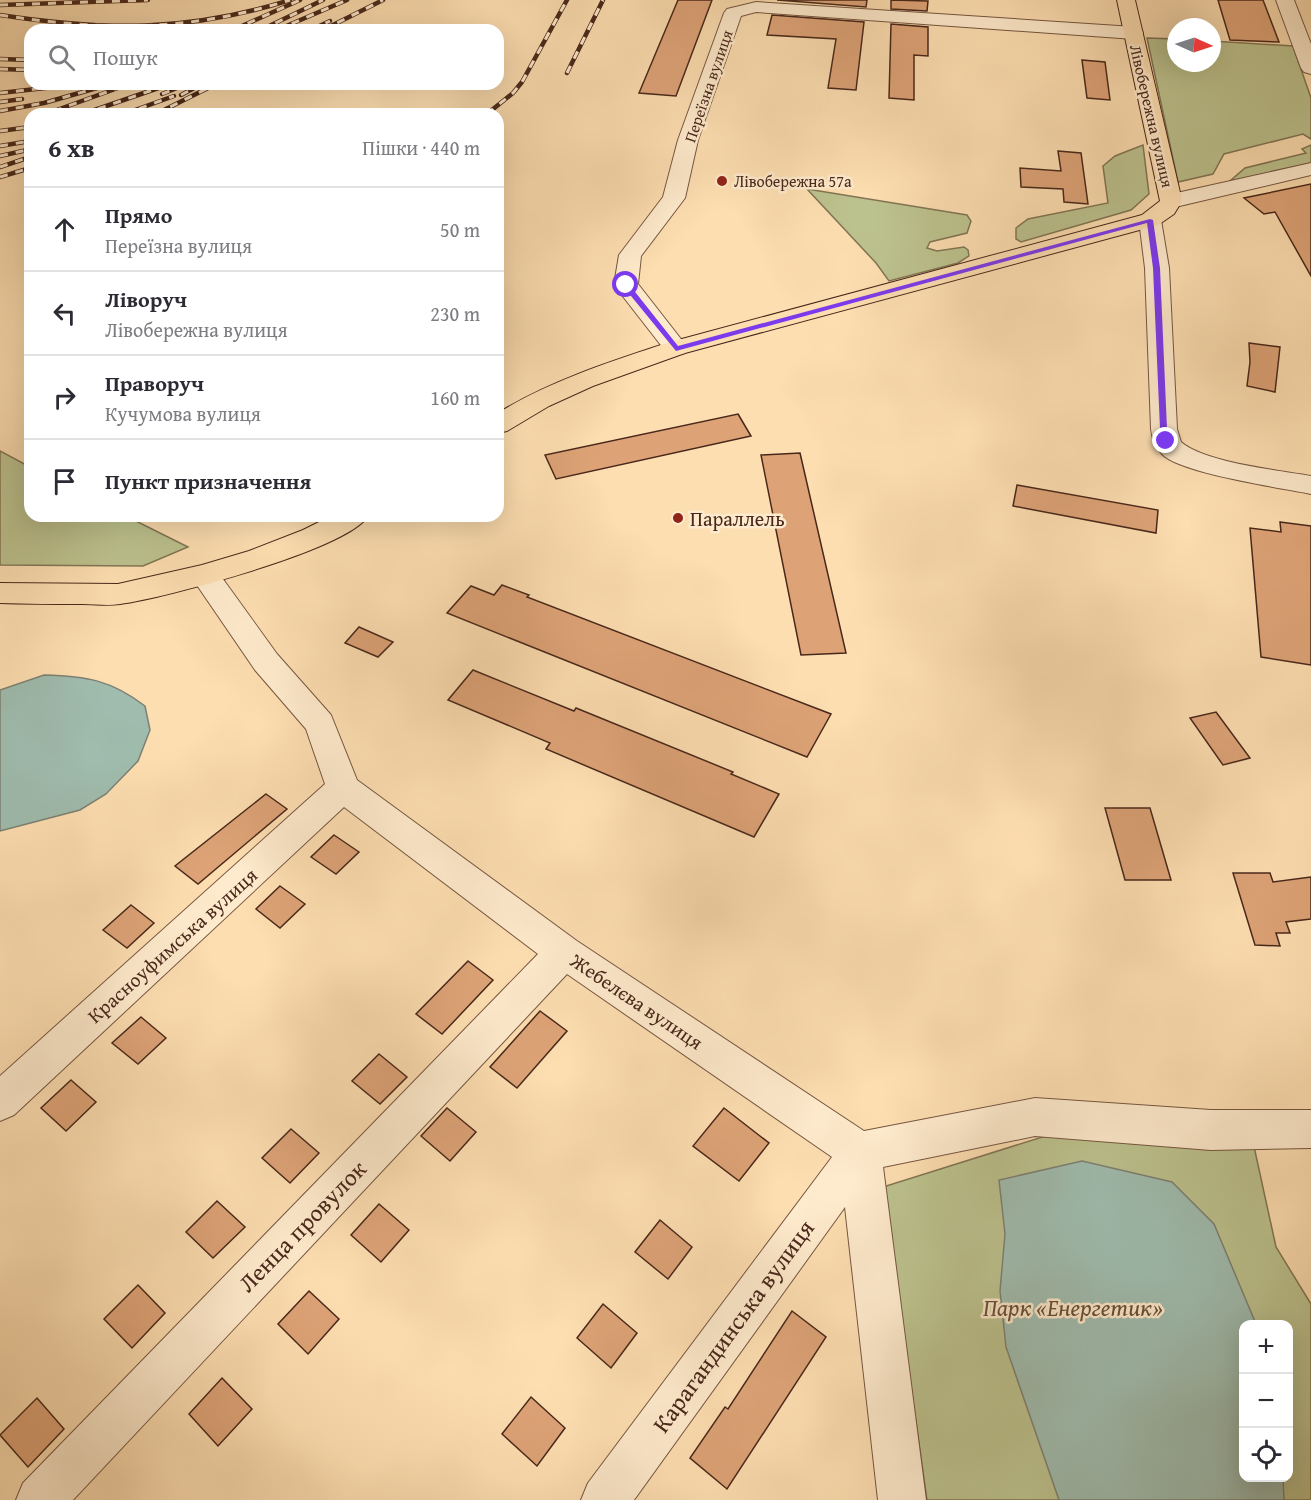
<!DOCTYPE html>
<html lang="uk">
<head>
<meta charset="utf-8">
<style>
	body { margin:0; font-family:"Gentium Book Plus",serif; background:#f7f7f7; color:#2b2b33 }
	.controls { position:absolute; right:18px; bottom:18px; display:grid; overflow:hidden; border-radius:12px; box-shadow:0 6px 24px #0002 }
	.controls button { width:54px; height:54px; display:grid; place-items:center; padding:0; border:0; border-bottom:2px solid #e1e1e2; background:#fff; color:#2b2b33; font:30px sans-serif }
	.compass { position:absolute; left:1167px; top:18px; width:54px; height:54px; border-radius:50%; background:#fff; box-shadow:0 6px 24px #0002; rotate:93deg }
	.stop { position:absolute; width:18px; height:18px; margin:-14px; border:4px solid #7c3aed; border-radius:50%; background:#fff }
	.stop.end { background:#7c3aed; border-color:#fff; box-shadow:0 2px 6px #0008 }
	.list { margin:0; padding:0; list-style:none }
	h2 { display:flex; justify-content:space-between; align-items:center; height:78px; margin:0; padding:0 24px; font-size:26px }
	h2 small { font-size:20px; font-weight:400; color:#7c7c81 }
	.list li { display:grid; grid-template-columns:39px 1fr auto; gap:18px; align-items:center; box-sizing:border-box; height:84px; padding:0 24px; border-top:2px solid #e1e1e2 }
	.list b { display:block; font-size:22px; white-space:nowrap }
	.list p { margin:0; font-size:20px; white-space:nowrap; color:#7c7c81 }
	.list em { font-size:20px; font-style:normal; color:#7c7c81 }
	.icon { flex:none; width:33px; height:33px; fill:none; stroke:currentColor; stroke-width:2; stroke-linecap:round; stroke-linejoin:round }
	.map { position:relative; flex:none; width:1311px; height:1500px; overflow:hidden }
	.search { position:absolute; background:#fff; box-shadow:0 6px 24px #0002; left:24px; top:24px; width:480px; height:66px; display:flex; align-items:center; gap:15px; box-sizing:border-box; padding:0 21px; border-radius:18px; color:#7c7c81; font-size:22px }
	.panel { position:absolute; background:#fff; box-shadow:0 6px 24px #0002; left:24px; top:108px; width:480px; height:414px; border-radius:18px }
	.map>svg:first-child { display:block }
	.green { fill:#bcc28e; stroke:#827554; stroke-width:1.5; fill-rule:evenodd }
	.water { fill:#9fbcae; stroke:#7d8173; stroke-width:1.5 }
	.building { fill:#dda377; stroke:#49281b; stroke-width:1.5 }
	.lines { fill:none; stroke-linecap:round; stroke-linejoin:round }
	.minor-casing { stroke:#765640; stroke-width:2 }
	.major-casing { stroke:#49281b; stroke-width:2 }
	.minor { fill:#feeacc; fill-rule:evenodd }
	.major { fill:#fddeb1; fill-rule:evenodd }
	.rail-casing { stroke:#49281b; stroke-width:4.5 }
	.rail { stroke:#feeacc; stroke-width:3; stroke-dasharray:8; stroke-linecap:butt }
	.route { fill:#7c3aed }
	.poi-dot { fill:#8f2418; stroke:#feeacc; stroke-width:2 }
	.labels { text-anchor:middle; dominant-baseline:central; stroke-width:5; stroke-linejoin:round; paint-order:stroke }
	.far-street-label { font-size:16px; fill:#49281b; stroke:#feeacc }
	.far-poi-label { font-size:16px; fill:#49281b; stroke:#feeacc; text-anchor:start }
	.poi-label { font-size:20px; fill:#49281b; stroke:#feeacc; text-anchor:start }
	.street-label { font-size:20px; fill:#49281b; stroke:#feeacc }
	.near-street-label { font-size:24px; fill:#49281b; stroke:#feeacc }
	.near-park-label { font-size:24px; font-style:italic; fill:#664e38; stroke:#feeacc }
</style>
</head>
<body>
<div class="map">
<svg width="1311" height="1500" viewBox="0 0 1311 1500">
	<rect width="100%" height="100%" fill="#fddeb1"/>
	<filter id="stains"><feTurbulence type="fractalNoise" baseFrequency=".00333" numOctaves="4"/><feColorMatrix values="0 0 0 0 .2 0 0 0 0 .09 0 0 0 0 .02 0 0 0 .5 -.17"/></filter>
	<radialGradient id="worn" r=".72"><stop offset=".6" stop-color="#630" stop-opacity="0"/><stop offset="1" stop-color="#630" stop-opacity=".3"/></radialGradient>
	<g class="green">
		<polygon points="1147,38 1176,39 1176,63 1212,63 1212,41 1293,46 1311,98 1311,139 1303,134 1224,154 1213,174 1178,182"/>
		<polygon points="1143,145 1149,194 1131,210 1021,242 1016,239 1016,228 1028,219 1108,203 1103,166 1115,156"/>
		<polygon points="1311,145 1311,164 1230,181 1245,168 1306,153 1302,149"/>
		<polygon points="807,189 967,215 971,221 967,233 930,242 927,248 937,251 964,247 968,250 969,256 958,263 889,281 876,263"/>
		<polygon points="0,451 30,467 30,516 126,516 188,547 143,566 0,565"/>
		<path d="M1087 1123 1253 1142 1276 1247 1311 1304V1500H927L883 1187ZM1244 1324H1288V1478H1244Z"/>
	</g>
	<g class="water">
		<path d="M44 675C86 676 111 680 145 706L150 730 138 761 106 794 80 810 0 831V690Z"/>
		<polygon points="1082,1161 1172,1182 1214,1224 1256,1324 1244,1324 1244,1478 1283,1478 1284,1500 1059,1500 1006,1347 1000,1291 1005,1234 999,1180"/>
	</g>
	<g class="building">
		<polygon points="678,0 712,0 676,96 639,93"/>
		<polygon points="777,0 867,0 866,7"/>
		<polygon points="891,0 928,1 927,11 891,9"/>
		<polygon points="1218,0 1263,0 1279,42 1230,40"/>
		<polygon points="772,15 864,22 856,90 828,88 836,39 767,35"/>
		<polygon points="891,24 928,27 928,56 914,55 914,100 889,98"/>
		<polygon points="1082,60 1105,62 1110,100 1087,98"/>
		<polygon points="1058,151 1081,153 1088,204 1064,202 1063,189 1021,187 1020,168 1061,171"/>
		<polygon points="1311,184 1311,276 1275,212 1264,214 1244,198"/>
		<polygon points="1249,343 1280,347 1275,392 1247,386 1250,362"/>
		<polygon points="738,414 751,436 556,479 545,455"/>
		<polygon points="800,453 846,653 801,655 761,455"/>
		<polygon points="1017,485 1158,510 1156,533 1013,506"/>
		<polygon points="1280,522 1311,526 1311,665 1261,657 1250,528 1281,532"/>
		<polygon points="502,585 529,595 527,597 831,714 807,757 447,613 471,586 494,595"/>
		<polygon points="359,627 393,642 378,657 345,643"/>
		<polygon points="473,670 574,711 576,708 733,772 731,774 779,794 754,837 546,749 550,743 448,700"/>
		<polygon points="1216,712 1250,758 1223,765 1190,718"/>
		<polygon points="266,794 287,809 198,884 175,866"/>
		<polygon points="1105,808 1150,808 1171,880 1125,880"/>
		<polygon points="334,835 359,852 336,874 311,857"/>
		<polygon points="1233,873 1270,873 1273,882 1311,877 1311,919 1286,922 1290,933 1276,933 1280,946 1255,945"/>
		<polygon points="280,886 305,904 280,928 256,909"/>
		<polygon points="131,905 154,923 127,948 103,930"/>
		<polygon points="468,961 493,980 442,1034 416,1014"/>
		<polygon points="540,1011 567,1031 517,1088 490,1067"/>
		<polygon points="141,1017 166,1038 138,1064 112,1043"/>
		<polygon points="379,1054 407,1077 380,1104 352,1081"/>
		<polygon points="71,1080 96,1102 66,1131 41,1108"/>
		<polygon points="447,1108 476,1132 450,1161 421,1136"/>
		<polygon points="724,1108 769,1143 739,1181 693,1146"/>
		<polygon points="291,1129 319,1153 290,1183 262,1158"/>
		<polygon points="217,1201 245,1227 213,1258 186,1232"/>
		<polygon points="379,1204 409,1230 381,1262 351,1235"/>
		<polygon points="660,1220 692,1247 668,1279 635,1252"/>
		<polygon points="138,1285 165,1313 132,1348 104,1319"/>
		<polygon points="309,1291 339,1319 308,1354 278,1324"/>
		<polygon points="603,1304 637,1333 611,1368 577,1338"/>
		<polygon points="792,1311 826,1337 727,1489 690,1458 725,1407 728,1409"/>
		<polygon points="222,1378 252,1409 218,1446 189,1414"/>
		<polygon points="531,1397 565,1428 537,1466 502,1434"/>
		<polygon points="37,1398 64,1429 28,1467 0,1435"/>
	</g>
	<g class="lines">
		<defs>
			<g id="minor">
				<polygon points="1276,0 1294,0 1311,44 1311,74 1304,72 1301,68"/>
				<polygon points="756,2 1134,27 1141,29 1143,33 1141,37 1134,39 756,12 741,16 698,140 685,198 641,256 638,284 688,348 685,353 676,355 667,353 614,285 619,255 663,197 678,140 724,13 727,9"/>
				<polygon points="1311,163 1311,175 1171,208 1163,206 1160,201 1163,196"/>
				<path d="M1150 213 1158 215 1161 220 1169 268 1177 429 1181 442C1206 463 1278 470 1311 476V494C1282 488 1179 473 1162 454 1155 447 1152 438 1151 429L1145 268 1139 220 1142 215Z"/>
				<polygon points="205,565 215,568 277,654 331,715 357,780 577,941 864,1131 1035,1098 1211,1110 1311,1110 1311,1148 1211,1150 1035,1136 883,1167 926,1500 878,1500 845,1207 634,1500 581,1500 588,1483 832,1157 567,974 73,1500 16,1500 23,1483 538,954 344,807 14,1115 0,1121 0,1076 325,784 306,729 255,670 190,575 195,568"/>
			</g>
			<g id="major">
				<path d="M1117 0H1135L1182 201 1174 214 1158 225 685 353 593 386 549 406 507 431 498 433V413C550 381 609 362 667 343L1142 215 1160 201Z"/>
				<path d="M331 516H368C347 550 164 598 120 604 108 606 95 604 83 604 55 604 28 604 0 603V583L118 584 202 565 249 551 303 530Z"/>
			</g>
		</defs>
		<use href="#minor" class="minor-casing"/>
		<use href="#major" class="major-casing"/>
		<use href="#minor" class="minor"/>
		<use href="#major" class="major"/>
		<defs>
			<g id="rail">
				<polyline points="0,5 148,0"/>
				<path d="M0 15C105 31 188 32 290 0"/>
				<polyline points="233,30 300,0"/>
				<polyline points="261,30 323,0"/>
				<polyline points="277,30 347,0"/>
				<polyline points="311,30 330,21"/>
				<polyline points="323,30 383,0"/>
				<polyline points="0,59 30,60"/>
				<polyline points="0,69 30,70"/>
				<polyline points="567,73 603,0"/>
				<polyline points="0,93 81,84"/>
				<polyline points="162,94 187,84"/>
				<polyline points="181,95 202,84"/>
				<polyline points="0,102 22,99"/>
				<polyline points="0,111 44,103 111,84"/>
				<polyline points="54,111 129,84"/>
				<polyline points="83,114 170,84"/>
				<polyline points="124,114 174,96"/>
				<polyline points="156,114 216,84"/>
				<polyline points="487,114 513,93 522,82 567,0"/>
				<polyline points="0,131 30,127"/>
				<polyline points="0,146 30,141"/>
				<polyline points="0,156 27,150"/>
				<polyline points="0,167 30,157"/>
				<polyline points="0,177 30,168"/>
			</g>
		</defs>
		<use href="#rail" class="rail-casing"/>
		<use href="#rail" class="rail"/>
	</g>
	<polygon class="route" points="1150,219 1153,220 1160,268 1167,429 1170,441 1166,444 1162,441 1160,429 1153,268 1147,223 676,351 622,285 628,283 678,346"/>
	<g class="poi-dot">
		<circle cx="722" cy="181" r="6"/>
		<circle cx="678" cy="518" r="6"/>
	</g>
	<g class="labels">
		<g class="far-street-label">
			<text transform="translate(708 86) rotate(-71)">Переїзна вулиця</text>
			<text transform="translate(1152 116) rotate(77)">Лівобережна вулиця</text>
		</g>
		<g class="far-poi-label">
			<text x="734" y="181">Лівобережна 57а</text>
		</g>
		<g class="poi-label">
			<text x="690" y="518">Параллель</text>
		</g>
		<g class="street-label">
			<text transform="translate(172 945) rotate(-42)">Красноуфимська вулиця</text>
			<text transform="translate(637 1001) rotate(34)">Жебелєва вулиця</text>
		</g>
		<g class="near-street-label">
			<text transform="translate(302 1226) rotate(-46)">Ленца провулок</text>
			<text transform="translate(733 1326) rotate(-54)">Карагандинська вулиця</text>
		</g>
		<g class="near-park-label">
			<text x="1073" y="1307">Парк «Енергетик»</text>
		</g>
	</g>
	<rect width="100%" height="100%" filter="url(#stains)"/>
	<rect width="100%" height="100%" fill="url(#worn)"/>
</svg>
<div class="controls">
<button>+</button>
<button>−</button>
<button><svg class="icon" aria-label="locate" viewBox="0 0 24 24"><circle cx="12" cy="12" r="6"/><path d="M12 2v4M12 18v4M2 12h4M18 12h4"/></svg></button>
</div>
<svg class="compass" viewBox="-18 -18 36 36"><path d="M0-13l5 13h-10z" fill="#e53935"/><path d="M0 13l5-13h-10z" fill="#7c7c81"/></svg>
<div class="stop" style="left:626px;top:285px"></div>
<div class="stop end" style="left:1166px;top:441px"></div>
<div class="search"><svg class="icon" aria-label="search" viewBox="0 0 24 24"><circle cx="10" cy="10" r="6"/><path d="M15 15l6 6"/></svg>Пошук</div>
<section class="panel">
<h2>6 хв<small>Пішки · 440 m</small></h2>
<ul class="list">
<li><svg class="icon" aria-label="ahead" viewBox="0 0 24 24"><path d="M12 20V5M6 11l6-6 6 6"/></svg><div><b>Прямо</b><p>Переїзна вулиця</p></div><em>50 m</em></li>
<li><svg class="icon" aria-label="left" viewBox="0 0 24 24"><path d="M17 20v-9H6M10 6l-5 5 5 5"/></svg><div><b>Ліворуч</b><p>Лівобережна вулиця</p></div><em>230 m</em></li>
<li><svg class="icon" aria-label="right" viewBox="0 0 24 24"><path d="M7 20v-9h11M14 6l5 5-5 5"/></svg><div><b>Праворуч</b><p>Кучумова вулиця</p></div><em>160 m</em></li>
<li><svg class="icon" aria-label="arrive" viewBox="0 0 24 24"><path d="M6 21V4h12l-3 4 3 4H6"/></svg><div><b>Пункт призначення</b></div></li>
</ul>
</section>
</div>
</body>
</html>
